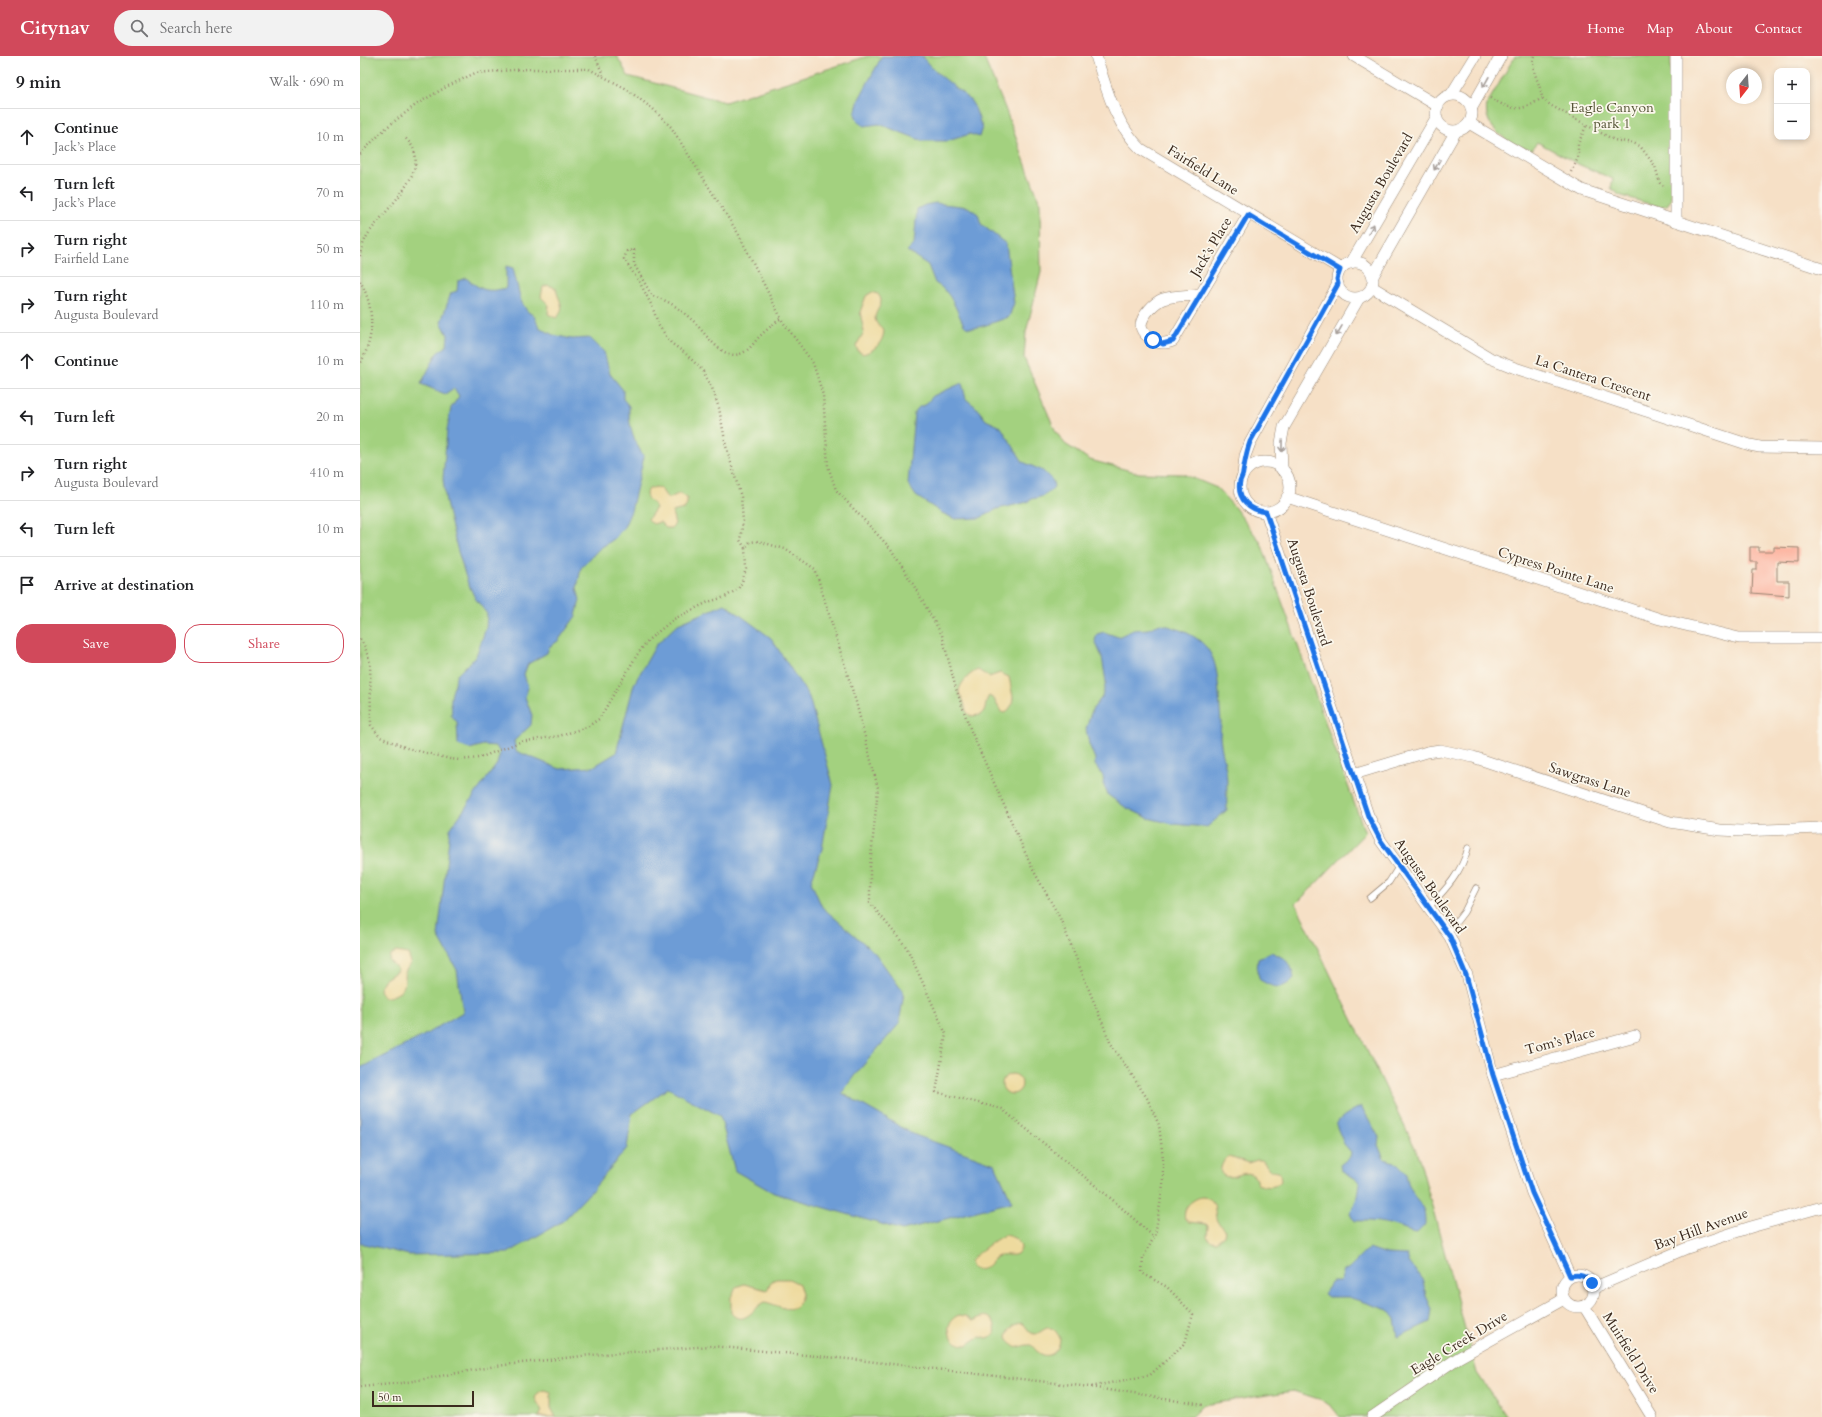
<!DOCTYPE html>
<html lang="en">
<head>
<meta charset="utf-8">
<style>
	body { margin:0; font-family:Cardo,serif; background:#f2f2f2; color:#202124 }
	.controls { position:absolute; right:12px; top:12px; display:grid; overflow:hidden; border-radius:8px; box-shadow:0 2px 6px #0003 }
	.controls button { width:36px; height:36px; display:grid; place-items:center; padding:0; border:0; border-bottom:1px solid #e0e0e0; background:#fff; color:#202124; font:20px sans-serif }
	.compass { position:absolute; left:1366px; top:12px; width:36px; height:36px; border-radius:50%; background:#fff; box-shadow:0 2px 6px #0003; rotate:197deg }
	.scale { position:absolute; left:12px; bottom:10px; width:102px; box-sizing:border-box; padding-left:4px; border:2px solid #3b2a1e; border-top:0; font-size:11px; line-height:14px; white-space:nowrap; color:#3b2a1e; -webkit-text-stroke:3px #fbf7ec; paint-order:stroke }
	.stop { position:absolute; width:12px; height:12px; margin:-9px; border:3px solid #1a73e8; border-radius:50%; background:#fff }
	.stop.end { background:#1a73e8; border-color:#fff; box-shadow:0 1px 4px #0008 }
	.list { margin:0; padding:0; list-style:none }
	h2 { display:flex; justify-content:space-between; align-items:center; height:52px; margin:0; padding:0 16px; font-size:17px }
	h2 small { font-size:13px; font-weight:400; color:#757577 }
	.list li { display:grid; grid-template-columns:26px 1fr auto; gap:12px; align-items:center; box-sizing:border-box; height:56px; padding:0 16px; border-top:1px solid #e0e0e0 }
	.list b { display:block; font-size:15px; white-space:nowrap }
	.list p { margin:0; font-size:13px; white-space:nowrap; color:#757577 }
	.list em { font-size:13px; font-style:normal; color:#757577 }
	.actions { display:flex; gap:8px; padding:12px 16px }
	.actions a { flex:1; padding:9px 0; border:1px solid #d1495b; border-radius:16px; text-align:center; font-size:14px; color:#d1495b }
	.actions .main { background:#d1495b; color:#fff }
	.icon { flex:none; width:22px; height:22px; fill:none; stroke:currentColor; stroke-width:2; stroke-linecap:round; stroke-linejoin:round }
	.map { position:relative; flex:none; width:1462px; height:1361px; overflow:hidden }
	header { display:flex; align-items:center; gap:24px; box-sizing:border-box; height:56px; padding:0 20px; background:#d1495b; color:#fff }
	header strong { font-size:19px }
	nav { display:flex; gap:22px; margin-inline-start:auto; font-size:14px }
	.search { width:280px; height:36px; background:#f2f2f2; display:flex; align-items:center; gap:10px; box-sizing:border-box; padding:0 14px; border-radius:22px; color:#757577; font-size:15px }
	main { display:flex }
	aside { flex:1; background:#fff }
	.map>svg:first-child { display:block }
	.green { fill:#a3d17f; stroke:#6f7e4e }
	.sand { fill:#eeda9e; stroke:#94825e }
	.water { fill:#6d9cd6; stroke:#54637a }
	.building { fill:#fdab96 }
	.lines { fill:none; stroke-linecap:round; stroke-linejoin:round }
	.service-casing { stroke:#988572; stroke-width:7 }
	.minor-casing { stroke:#988572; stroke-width:12 }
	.path { stroke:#988572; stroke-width:2.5; stroke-dasharray:1 3; stroke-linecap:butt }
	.service { stroke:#fff; stroke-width:5.5 }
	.minor { stroke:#fff; stroke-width:11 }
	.oneway { stroke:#a79f9a }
	.route { stroke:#1a73e8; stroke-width:5 }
	.labels { text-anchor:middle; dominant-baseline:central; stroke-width:3.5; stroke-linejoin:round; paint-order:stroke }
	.park-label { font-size:14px; fill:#555436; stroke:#fbf7ec }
	.street-label { font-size:14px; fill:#3b2a1e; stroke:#fbf7ec }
</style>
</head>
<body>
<header>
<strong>Citynav</strong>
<div class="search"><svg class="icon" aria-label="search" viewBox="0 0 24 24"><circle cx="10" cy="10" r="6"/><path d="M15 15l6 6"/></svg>Search here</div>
<nav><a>Home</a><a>Map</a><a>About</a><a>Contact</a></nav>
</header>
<main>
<aside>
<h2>9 min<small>Walk · 690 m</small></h2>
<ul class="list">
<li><svg class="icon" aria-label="ahead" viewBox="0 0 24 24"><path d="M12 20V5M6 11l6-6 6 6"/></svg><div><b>Continue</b><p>Jack’s Place</p></div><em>10 m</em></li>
<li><svg class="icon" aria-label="left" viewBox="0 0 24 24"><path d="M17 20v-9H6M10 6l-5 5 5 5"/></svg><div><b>Turn left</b><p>Jack’s Place</p></div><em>70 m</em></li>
<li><svg class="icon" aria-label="right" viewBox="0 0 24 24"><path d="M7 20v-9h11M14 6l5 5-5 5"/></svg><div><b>Turn right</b><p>Fairfield Lane</p></div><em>50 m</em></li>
<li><svg class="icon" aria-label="right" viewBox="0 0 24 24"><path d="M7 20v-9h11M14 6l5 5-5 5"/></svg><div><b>Turn right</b><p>Augusta Boulevard</p></div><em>110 m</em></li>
<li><svg class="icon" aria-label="ahead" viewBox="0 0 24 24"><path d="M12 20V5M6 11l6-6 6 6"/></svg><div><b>Continue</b></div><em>10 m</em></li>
<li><svg class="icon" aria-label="left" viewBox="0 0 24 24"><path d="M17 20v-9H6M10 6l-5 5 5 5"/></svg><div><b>Turn left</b></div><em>20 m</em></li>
<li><svg class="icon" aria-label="right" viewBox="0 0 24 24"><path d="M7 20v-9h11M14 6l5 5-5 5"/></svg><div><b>Turn right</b><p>Augusta Boulevard</p></div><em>410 m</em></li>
<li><svg class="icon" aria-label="left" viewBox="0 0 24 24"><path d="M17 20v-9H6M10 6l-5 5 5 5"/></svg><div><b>Turn left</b></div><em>10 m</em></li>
<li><svg class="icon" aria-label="arrive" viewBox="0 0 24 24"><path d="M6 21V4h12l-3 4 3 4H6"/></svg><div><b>Arrive at destination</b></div></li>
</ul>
<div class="actions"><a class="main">Save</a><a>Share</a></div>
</aside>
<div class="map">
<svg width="1462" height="1361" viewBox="0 0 1462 1361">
	<rect width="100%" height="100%" fill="#fbf7ec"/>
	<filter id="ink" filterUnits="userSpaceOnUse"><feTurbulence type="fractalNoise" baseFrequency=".025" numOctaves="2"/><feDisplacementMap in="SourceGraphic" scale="8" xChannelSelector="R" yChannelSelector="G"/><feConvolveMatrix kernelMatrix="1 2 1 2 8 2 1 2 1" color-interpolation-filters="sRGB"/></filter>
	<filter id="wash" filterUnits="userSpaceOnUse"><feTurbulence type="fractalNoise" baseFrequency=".012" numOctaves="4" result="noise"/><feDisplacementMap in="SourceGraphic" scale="16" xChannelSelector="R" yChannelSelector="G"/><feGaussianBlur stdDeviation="0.9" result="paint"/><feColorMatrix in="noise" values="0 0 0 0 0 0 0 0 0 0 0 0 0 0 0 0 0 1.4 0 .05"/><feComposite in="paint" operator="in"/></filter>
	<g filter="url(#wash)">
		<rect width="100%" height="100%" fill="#f6e0c6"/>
		<g class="green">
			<polygon points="0,0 257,0 268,20 365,46 508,0 623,0 645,52 680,147 681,216 666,276 664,302 696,376 705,388 730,404 779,417 823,418 857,432 875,452 901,487 1005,777 936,848 1058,1098 1117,1317 1147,1361 980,1361 972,1351 962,1344 933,1335 843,1349 831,1361 0,1361"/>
			<path d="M1155 0H1311V144L1307 149 1300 151 1259 139 1251 132 1253 123 1220 109 1177 86 1172 94C1151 89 1122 73 1127 48Z"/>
		</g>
		<g class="sand">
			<path d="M188 229 196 232C197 243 208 252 196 262L188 258 189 249 181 241 183 231Z"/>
			<path d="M512 236 518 238 521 243C521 256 506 260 524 275 523 287 514 295 503 298L498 295 496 290 504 276 500 256 506 240Z"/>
			<path d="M296 431 301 433 308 443 320 437 327 442V449L324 453 312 456 315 468 311 472H306L300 466 293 468 288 463 296 452C294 446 287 446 286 438L289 433Z"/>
			<path d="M618 614 629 621 640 617 649 621 653 641 652 649 646 657 641 656 634 643 629 640C624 646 628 653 620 659L611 660C604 656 606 651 603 644 602 640 599 639 599 635 600 627 611 616 618 614Z"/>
			<path d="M36 896 48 898 51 906 45 916C46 933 42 938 24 942L21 938 20 931 24 924 37 915V912L29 905 30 899Z"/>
			<circle cx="652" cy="1028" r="10"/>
			<path d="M870 1100 888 1107 897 1104H902L910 1114 920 1117 921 1125C915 1133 906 1131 897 1128 896 1126 896 1122 894 1120 884 1111 870 1128 861 1117 860 1109 863 1103 870 1100Z"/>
			<path d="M841 1141C859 1141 853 1156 857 1165 858 1168 863 1170 865 1174L864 1180 856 1186 852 1185 847 1181 848 1170 846 1168 829 1166 825 1163C822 1152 831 1144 841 1141Z"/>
			<path d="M645 1179C652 1180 661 1184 661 1193L657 1198C651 1201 645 1197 639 1200 628 1204 629 1218 612 1212L610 1206C612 1201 639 1180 645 1179Z"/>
			<path d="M416 1223H429L439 1228 442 1238C436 1263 420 1249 405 1246 394 1251 384 1272 371 1257V1241L376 1231 384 1228 407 1234 412 1225Z"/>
			<path d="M599 1259 606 1260 613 1265C616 1264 619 1261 622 1261 632 1258 637 1269 635 1278L628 1282 619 1281 607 1289C589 1290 581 1266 599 1259Z"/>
			<path d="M662 1267C667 1270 668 1277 674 1278 682 1279 689 1261 700 1282 700 1295 689 1305 678 1296 675 1294 674 1291 671 1289 658 1288 657 1299 647 1281 648 1273 654 1268 662 1267Z"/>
			<polygon points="185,1334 191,1336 191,1352 196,1361 179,1361 182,1355 175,1342 179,1336"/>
		</g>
		<g class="water">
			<path d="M522 0H563C565 10 599 33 609 43 616 50 618 62 622 71L619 81 610 78 588 85H563L519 68 504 70 498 66 495 58 499 43Z"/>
			<path d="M575 147 608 151 618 158 621 168 646 188 654 247 649 261C639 264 619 273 610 272 607 272 604 270 603 267 595 252 592 236 575 227L568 209 547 195 554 188 557 153 565 149Z"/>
			<path d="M146 210 153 212 161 245 167 255 174 260 179 271 193 279 212 283 230 282 244 296 250 318 263 334V343L269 350C268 370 274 385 284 401L271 455 264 471 254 483 239 493 221 512 217 532 220 544 216 560 198 585 189 591 187 597 168 608 164 618 168 632 165 641 172 659 171 669 154 685 156 695 200 713 233 711 256 697 274 628 296 589 318 568 365 548 411 582 449 641 473 729 462 793 451 826 462 851 515 897 544 937 539 968 494 1020 482 1037 555 1079 635 1108 652 1146 542 1174 414 1137 375 1115 360 1060 308 1032 272 1058 267 1092 235 1131 203 1165 148 1197 49 1199 0 1187V1012L61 981 103 956 97 914 78 880 90 773 137 708 140 697 136 690 123 689 110 693 98 689 97 666 91 659C93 651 90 649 91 643 91 635 96 629 96 620L116 600 126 572 127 558 115 542 107 525 97 492 86 447 83 423 87 374 91 352 99 340 94 332 85 338 61 328 77 297 87 290 88 279 81 266 91 237 97 235 98 225 106 222C121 234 126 237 146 232Z"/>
			<path d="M602 327 606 343 616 351 626 364 641 371 663 406 683 415 693 425 694 431C687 439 681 442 670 443L668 446 637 453 620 462 595 463 582 457 556 440 548 428 554 357 559 351 565 349 573 340Z"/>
			<path d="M800 568C864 583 856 611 861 666 861 671 860 676 860 681 861 692 864 703 866 714 868 727 866 741 867 754L847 771 813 768 788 762 765 751 748 739 744 730 743 720 735 709V703L729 688 726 673 732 654 742 641 746 626 742 601 735 585 737 578 744 576 758 581 773 574 788 573Z"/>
			<path d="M911 896C925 902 931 906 934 922 922 935 914 932 900 924L897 915 898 902Z"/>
			<path d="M1001 1050 1019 1081 1018 1089 1024 1103 1035 1106 1046 1117C1047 1132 1058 1142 1064 1155 1065 1159 1065 1164 1065 1169L1056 1178 1051 1177V1175C1029 1167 1017 1164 994 1165L990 1158 998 1140 1000 1127 996 1123 981 1114 980 1109 990 1101 991 1096 984 1088 976 1069C980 1060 993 1055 1001 1050Z"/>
			<polygon points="1009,1192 1027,1198 1047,1199 1049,1206 1063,1225 1066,1240 1072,1253 1070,1266 1038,1281 1035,1263 1028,1254 988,1241 968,1241 964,1238 972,1226 980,1226 984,1215 989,1212"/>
		</g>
		<g id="blocks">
			<polygon class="building" points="1390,491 1399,491 1399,495 1414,495 1414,491 1439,492 1439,507 1417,506 1417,525 1429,525 1429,540 1392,537 1393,514 1397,514 1397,506 1390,506"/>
		</g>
	</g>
	<g filter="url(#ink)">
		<use href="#blocks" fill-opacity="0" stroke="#988572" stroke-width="1"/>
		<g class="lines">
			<defs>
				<g id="service">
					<polyline points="1010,842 1029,826 1039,810"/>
					<path d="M1069 851C1086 833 1102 816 1108 792"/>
					<polyline points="1088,877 1104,856 1116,832"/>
				</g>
				<g id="minor">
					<path d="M736 0C747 34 755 68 781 93L981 213"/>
					<polyline points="994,0 1078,50"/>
					<polyline points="1316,0 1316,165"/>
					<circle cx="1094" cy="57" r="18"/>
					<polyline points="1091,39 1115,0"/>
					<polyline points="1111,53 1141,0"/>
					<polyline points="1109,67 1222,134 1462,213"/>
					<circle cx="995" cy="224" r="18"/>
					<polyline points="991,207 1076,62"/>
					<polyline points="1013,220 1096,75"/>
					<polyline points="1012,231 1130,302 1155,312 1390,389 1400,391 1462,392"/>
					<path d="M841 238C829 240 814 239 803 243 795 246 782 259 781 269 781 278 795 288 804 287 807 287 810 286 813 285L888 159"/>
					<circle cx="905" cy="431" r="25"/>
					<polyline points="922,414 921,387 924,371 999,242"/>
					<polyline points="883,419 885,400 890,387 978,228"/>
					<polyline points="927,441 1300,563 1379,582 1462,582"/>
					<polyline points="906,456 1008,759 1021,785 1090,881 1107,919 1133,1019 1172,1137 1210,1220"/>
					<polyline points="994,718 1067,696 1080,694 1113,701 1310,766 1360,774 1381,775 1462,772"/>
					<polyline points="1133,1019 1275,980"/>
					<circle cx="1218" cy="1235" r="16"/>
					<polyline points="1233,1232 1327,1192 1391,1171 1462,1151"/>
					<polyline points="1224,1250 1292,1361"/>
					<polyline points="1012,1361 1098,1302 1204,1243"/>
				</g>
			</defs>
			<use href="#service" class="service-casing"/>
			<use href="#minor" class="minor-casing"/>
			<g class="path">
				<polyline points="235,0 243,19"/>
				<path d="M1174 0C1170 15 1181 28 1182 42L1190 49 1254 84 1273 87 1280 90 1295 110 1300 127 1305 131"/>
				<path d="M1130 42C1152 54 1160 57 1182 42"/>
				<polyline points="0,98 27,71 57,48 86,31 115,17 167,13 229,13 265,32 293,53 311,71 379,179 423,266 453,307 463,339 468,410 476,434 531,493 554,530 582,579 596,633 611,675 672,812 700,862 750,986 787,1042 799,1069 803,1103 803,1129 795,1180"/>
				<polyline points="1211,116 1218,102 1218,88 1227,68"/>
				<path d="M0 200C1 193 4 185 7 180 22 155 79 111 45 82"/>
				<path d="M0 225C15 251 15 282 0 308"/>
				<path d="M385 492 380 484 383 465 381 441 366 390 359 352 352 332 343 315 325 297 311 287 299 270 292 250 280 227 264 203 267 195 274 194V208L292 240C308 244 319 252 331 263 343 273 362 307 382 297 390 294 394 286 400 280 406 274 414 268 421 262"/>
				<polyline points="0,583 4,589 10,606 11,669 20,681 47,692 90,703 100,704 119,702 160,686 199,680 227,671 239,663 277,599 288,584 314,563 348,546 365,541 378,533 382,526 386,513 385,492 390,486 398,485 425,493 455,513 496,646 518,732 510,811 510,847 547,892 586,978 576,1036 642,1053 754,1145 794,1181 783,1202 782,1217 807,1231 833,1258 825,1287 790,1319 730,1331"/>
				<polyline points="0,1331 42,1327 136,1310 231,1299 351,1290 498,1304 730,1331 843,1349"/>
			</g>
			<use href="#service" class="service"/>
			<use href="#minor" class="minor"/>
		</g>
		<defs><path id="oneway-shaft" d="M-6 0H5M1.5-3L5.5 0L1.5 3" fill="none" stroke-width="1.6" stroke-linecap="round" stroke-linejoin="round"/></defs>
		<g class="oneway">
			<use href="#oneway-shaft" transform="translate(1126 26) rotate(119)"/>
			<use href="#oneway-shaft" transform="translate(1077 109) rotate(120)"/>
			<use href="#oneway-shaft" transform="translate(1011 173) rotate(-60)"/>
			<use href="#oneway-shaft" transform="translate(979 275) rotate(120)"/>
			<use href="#oneway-shaft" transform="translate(922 390) rotate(91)"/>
		</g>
	</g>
	<g class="lines" filter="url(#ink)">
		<path class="route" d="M793 284 803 288 813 285 888 159 980 214 977 223 978 228 890 386C886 397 885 405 883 416 883 420 881 422 880 425 876 443 891 455 906 456L1008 760 1021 785 1090 881 1106 919 1133 1019 1172 1137 1210 1220C1220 1218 1226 1220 1232 1227"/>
	</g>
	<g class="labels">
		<g class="park-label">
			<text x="1252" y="51">Eagle Canyon<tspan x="1252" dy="16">park 1</tspan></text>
		</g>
		<g class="street-label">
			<text transform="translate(843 114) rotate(32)">Fairfield Lane</text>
			<text transform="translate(1021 127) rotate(-60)">Augusta Boulevard</text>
			<text transform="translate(851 191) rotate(-59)">Jack’s Place</text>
			<text transform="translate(1233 322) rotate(18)">La Cantera Crescent</text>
			<text transform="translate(1196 514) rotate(18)">Cypress Pointe Lane</text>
			<text transform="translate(949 536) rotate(72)">Augusta Boulevard</text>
			<text transform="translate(1230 724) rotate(18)">Sawgrass Lane</text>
			<text transform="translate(1070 830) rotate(55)">Augusta Boulevard</text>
			<text transform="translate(1200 985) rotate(-15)">Tom’s Place</text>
			<text transform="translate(1341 1173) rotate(-20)">Bay Hill Avenue</text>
			<text transform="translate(1099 1287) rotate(-31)">Eagle Creek Drive</text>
			<text transform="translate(1271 1297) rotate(58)">Muirfield Drive</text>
		</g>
	</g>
</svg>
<div class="controls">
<button>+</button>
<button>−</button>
</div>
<svg class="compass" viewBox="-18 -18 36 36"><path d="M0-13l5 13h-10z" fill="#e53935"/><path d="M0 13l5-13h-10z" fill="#757577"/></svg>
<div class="scale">50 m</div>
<div class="stop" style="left:793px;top:284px"></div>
<div class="stop end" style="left:1232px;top:1227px"></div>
</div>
</main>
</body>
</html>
